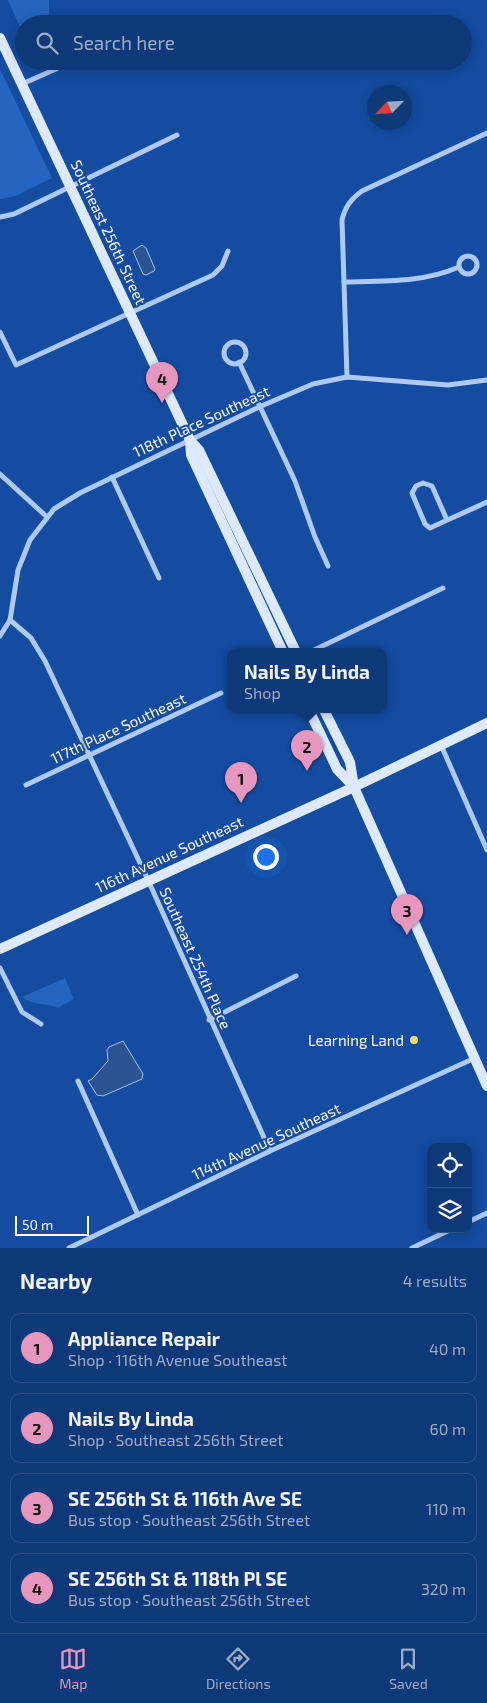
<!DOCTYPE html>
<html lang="en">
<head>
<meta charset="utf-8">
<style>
	body { margin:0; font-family:"Exo 2",sans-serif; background:#1c4480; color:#f1f3f6 }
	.controls { position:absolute; right:15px; bottom:15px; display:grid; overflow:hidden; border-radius:10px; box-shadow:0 2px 12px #0003 }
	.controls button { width:45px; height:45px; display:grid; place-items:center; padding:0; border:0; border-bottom:1px solid #2e538a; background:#0e3979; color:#f1f3f6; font:25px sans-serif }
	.compass { position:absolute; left:367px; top:85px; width:45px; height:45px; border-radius:50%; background:#0e3979; box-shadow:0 2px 12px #0003; rotate:245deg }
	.scale { position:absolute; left:15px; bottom:12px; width:74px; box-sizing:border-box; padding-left:5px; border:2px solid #fff; border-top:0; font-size:14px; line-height:18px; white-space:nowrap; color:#fff; -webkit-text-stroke:4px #134ca1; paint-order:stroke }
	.you { position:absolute; left:265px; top:856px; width:18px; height:18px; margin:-12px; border:4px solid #fff; border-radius:50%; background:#1a73e8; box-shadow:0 0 0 8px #1a73e833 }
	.badge { display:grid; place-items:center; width:32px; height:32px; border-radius:50%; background:#e797bd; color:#111; font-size:16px; font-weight:700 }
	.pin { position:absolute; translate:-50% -41px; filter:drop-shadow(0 1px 2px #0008) }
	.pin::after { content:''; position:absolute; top:26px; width:18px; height:15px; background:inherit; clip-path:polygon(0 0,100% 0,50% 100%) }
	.popup { position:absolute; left:227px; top:648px; width:160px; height:65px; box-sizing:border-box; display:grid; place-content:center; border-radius:10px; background:#0e3979; filter:drop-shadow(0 1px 4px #0005); font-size:16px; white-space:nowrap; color:#9bacc6 }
	.popup b { font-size:19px; color:#f1f3f6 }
	.popup::after { content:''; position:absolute; left:50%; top:100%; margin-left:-10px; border:10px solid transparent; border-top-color:#0e3979 }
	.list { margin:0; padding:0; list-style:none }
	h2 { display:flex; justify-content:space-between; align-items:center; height:65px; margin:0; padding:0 20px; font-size:21px }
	h2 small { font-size:16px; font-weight:400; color:#9bacc6 }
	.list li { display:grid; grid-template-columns:32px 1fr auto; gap:15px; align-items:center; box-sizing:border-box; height:70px; margin:0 10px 10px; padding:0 10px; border:1px solid #2e538a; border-radius:10px }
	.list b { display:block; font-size:19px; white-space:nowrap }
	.list p { margin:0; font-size:16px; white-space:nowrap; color:#9bacc6 }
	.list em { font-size:16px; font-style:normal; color:#9bacc6 }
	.icon { flex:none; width:28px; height:28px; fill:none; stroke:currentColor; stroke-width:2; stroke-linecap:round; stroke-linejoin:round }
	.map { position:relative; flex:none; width:487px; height:1248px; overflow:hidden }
	.search { position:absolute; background:#0e3979; box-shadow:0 2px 12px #0003; left:15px; right:15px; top:15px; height:55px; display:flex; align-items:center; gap:12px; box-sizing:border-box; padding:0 18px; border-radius:28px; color:#9bacc6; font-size:19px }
	.sheet { height:385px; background:#0e3979 }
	nav { display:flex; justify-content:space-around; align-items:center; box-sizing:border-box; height:70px; border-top:1px solid #2e538a; background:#0e3979; font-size:14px; color:#9bacc6 }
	nav a { display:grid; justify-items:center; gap:2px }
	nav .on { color:#e797bd }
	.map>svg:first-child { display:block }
	.green { fill:#2665bf }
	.water { fill:#2b5494; stroke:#9fc4f7 }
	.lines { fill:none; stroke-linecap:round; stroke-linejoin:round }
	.minor { stroke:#accaf4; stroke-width:5 }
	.secondary { stroke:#dde9fd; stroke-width:10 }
	.poi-dot { fill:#ffdb70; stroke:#134ca1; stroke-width:2 }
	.labels { text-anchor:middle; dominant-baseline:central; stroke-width:4; stroke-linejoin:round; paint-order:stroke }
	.street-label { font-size:15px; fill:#fff; stroke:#134ca1 }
	.poi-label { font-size:15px; fill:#fff; stroke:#134ca1; text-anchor:end }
</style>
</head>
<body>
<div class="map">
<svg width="487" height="1248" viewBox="0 0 487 1248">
	<rect width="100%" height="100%" fill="#134ca1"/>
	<g class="green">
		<polygon points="8,0 49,0 49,24 24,24 24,36"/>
		<polygon points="0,69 52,178 15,196 0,199"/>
		<path d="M65 978 74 999 58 1008C45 1002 33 1006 22 997Z"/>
	</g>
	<g class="water">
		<polygon points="142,245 146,248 155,269 154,271 146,275 143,274 133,251"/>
		<polygon points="123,1041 143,1074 142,1079 103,1096 97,1095 88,1081 92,1079 108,1061 107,1050 109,1047"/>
	</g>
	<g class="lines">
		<g class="minor">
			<polyline points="22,84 74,61"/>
			<polyline points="0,217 14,214 177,135"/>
			<circle cx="468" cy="265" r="9"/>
			<path d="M344 282C383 281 422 283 459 267"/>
			<polyline points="0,332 16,365 213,275 222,266 228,251"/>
			<circle cx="235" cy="353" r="11"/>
			<polyline points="239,362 295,481 315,537 328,566"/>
			<path d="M347 377 342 220C345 207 351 199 362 191L487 133"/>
			<polyline points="0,474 47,517"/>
			<polyline points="112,477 159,578"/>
			<path d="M447 520 432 486 423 483 416 486 412 493 425 524 430 528C449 519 468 511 487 502"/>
			<polyline points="10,620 31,638 45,661 148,880 270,1151"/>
			<polyline points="0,636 10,620 18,570 30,540 54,509 80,493 259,407 313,384 347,377 448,385 487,380"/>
			<polyline points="310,652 443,588"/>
			<polyline points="441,745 487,850"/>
			<polyline points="26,785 221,693"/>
			<polyline points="0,968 22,1012 41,1024"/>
			<polyline points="209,1020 296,976"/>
			<polyline points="78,1081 138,1215"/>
			<polyline points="468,1222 487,1213"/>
			<polyline points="69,1248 270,1151 475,1058"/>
			<polyline points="412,1248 452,1229"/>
		</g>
		<g class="secondary">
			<polyline points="0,38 190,440 199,450 296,652"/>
			<polyline points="190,440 191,455 283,652"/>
			<polyline points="309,710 337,769 354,787"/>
			<polyline points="324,710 350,762 354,787 487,1086"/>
			<polyline points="0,949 354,787 487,723"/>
		</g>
	</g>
	<circle class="poi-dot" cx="414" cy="1040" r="5"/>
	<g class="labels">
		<g class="street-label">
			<text transform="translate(109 232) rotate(65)">Southeast 256th Street</text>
			<text transform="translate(201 421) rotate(-25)">118th Place Southeast</text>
			<text transform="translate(118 728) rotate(-25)">117th Place Southeast</text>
			<text transform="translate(169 854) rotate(-25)">116th Avenue Southeast</text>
			<text transform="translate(196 958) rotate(66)">Southeast 254th Place</text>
			<text transform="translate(266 1141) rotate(-25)">114th Avenue Southeast</text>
		</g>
		<g class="poi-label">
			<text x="404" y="1040">Learning Land</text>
		</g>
	</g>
</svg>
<div class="controls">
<button><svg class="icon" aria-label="locate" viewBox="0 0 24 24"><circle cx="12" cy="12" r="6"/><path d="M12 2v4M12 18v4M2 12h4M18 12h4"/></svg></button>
<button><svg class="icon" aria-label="layers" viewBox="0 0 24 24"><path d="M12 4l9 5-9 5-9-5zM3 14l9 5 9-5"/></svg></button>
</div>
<svg class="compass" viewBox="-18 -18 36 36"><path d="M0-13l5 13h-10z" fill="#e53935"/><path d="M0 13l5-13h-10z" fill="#9bacc6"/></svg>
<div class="scale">50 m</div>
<div class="you"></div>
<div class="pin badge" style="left:241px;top:803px">1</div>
<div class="pin badge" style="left:307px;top:771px">2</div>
<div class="popup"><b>Nails By Linda</b>Shop</div>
<div class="pin badge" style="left:407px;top:935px">3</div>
<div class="pin badge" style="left:162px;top:403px">4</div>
<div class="search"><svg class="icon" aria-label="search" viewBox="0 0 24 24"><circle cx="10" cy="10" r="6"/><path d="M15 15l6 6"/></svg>Search here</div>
</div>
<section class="sheet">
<h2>Nearby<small>4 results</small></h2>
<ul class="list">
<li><span class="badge">1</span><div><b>Appliance Repair</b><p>Shop · 116th Avenue Southeast</p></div><em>40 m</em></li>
<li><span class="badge">2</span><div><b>Nails By Linda</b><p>Shop · Southeast 256th Street</p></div><em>60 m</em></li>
<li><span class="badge">3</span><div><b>SE 256th St &amp; 116th Ave SE</b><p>Bus stop · Southeast 256th Street</p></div><em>110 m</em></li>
<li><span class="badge">4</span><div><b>SE 256th St &amp; 118th Pl SE</b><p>Bus stop · Southeast 256th Street</p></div><em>320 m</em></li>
</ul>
</section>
<nav>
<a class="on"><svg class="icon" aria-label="map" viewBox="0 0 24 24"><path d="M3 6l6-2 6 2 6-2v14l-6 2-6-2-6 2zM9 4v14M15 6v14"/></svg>Map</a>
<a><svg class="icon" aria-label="directions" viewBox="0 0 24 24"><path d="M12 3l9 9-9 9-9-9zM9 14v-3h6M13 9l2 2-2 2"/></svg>Directions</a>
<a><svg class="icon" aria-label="saved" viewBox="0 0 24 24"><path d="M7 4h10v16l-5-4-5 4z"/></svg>Saved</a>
</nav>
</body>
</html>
